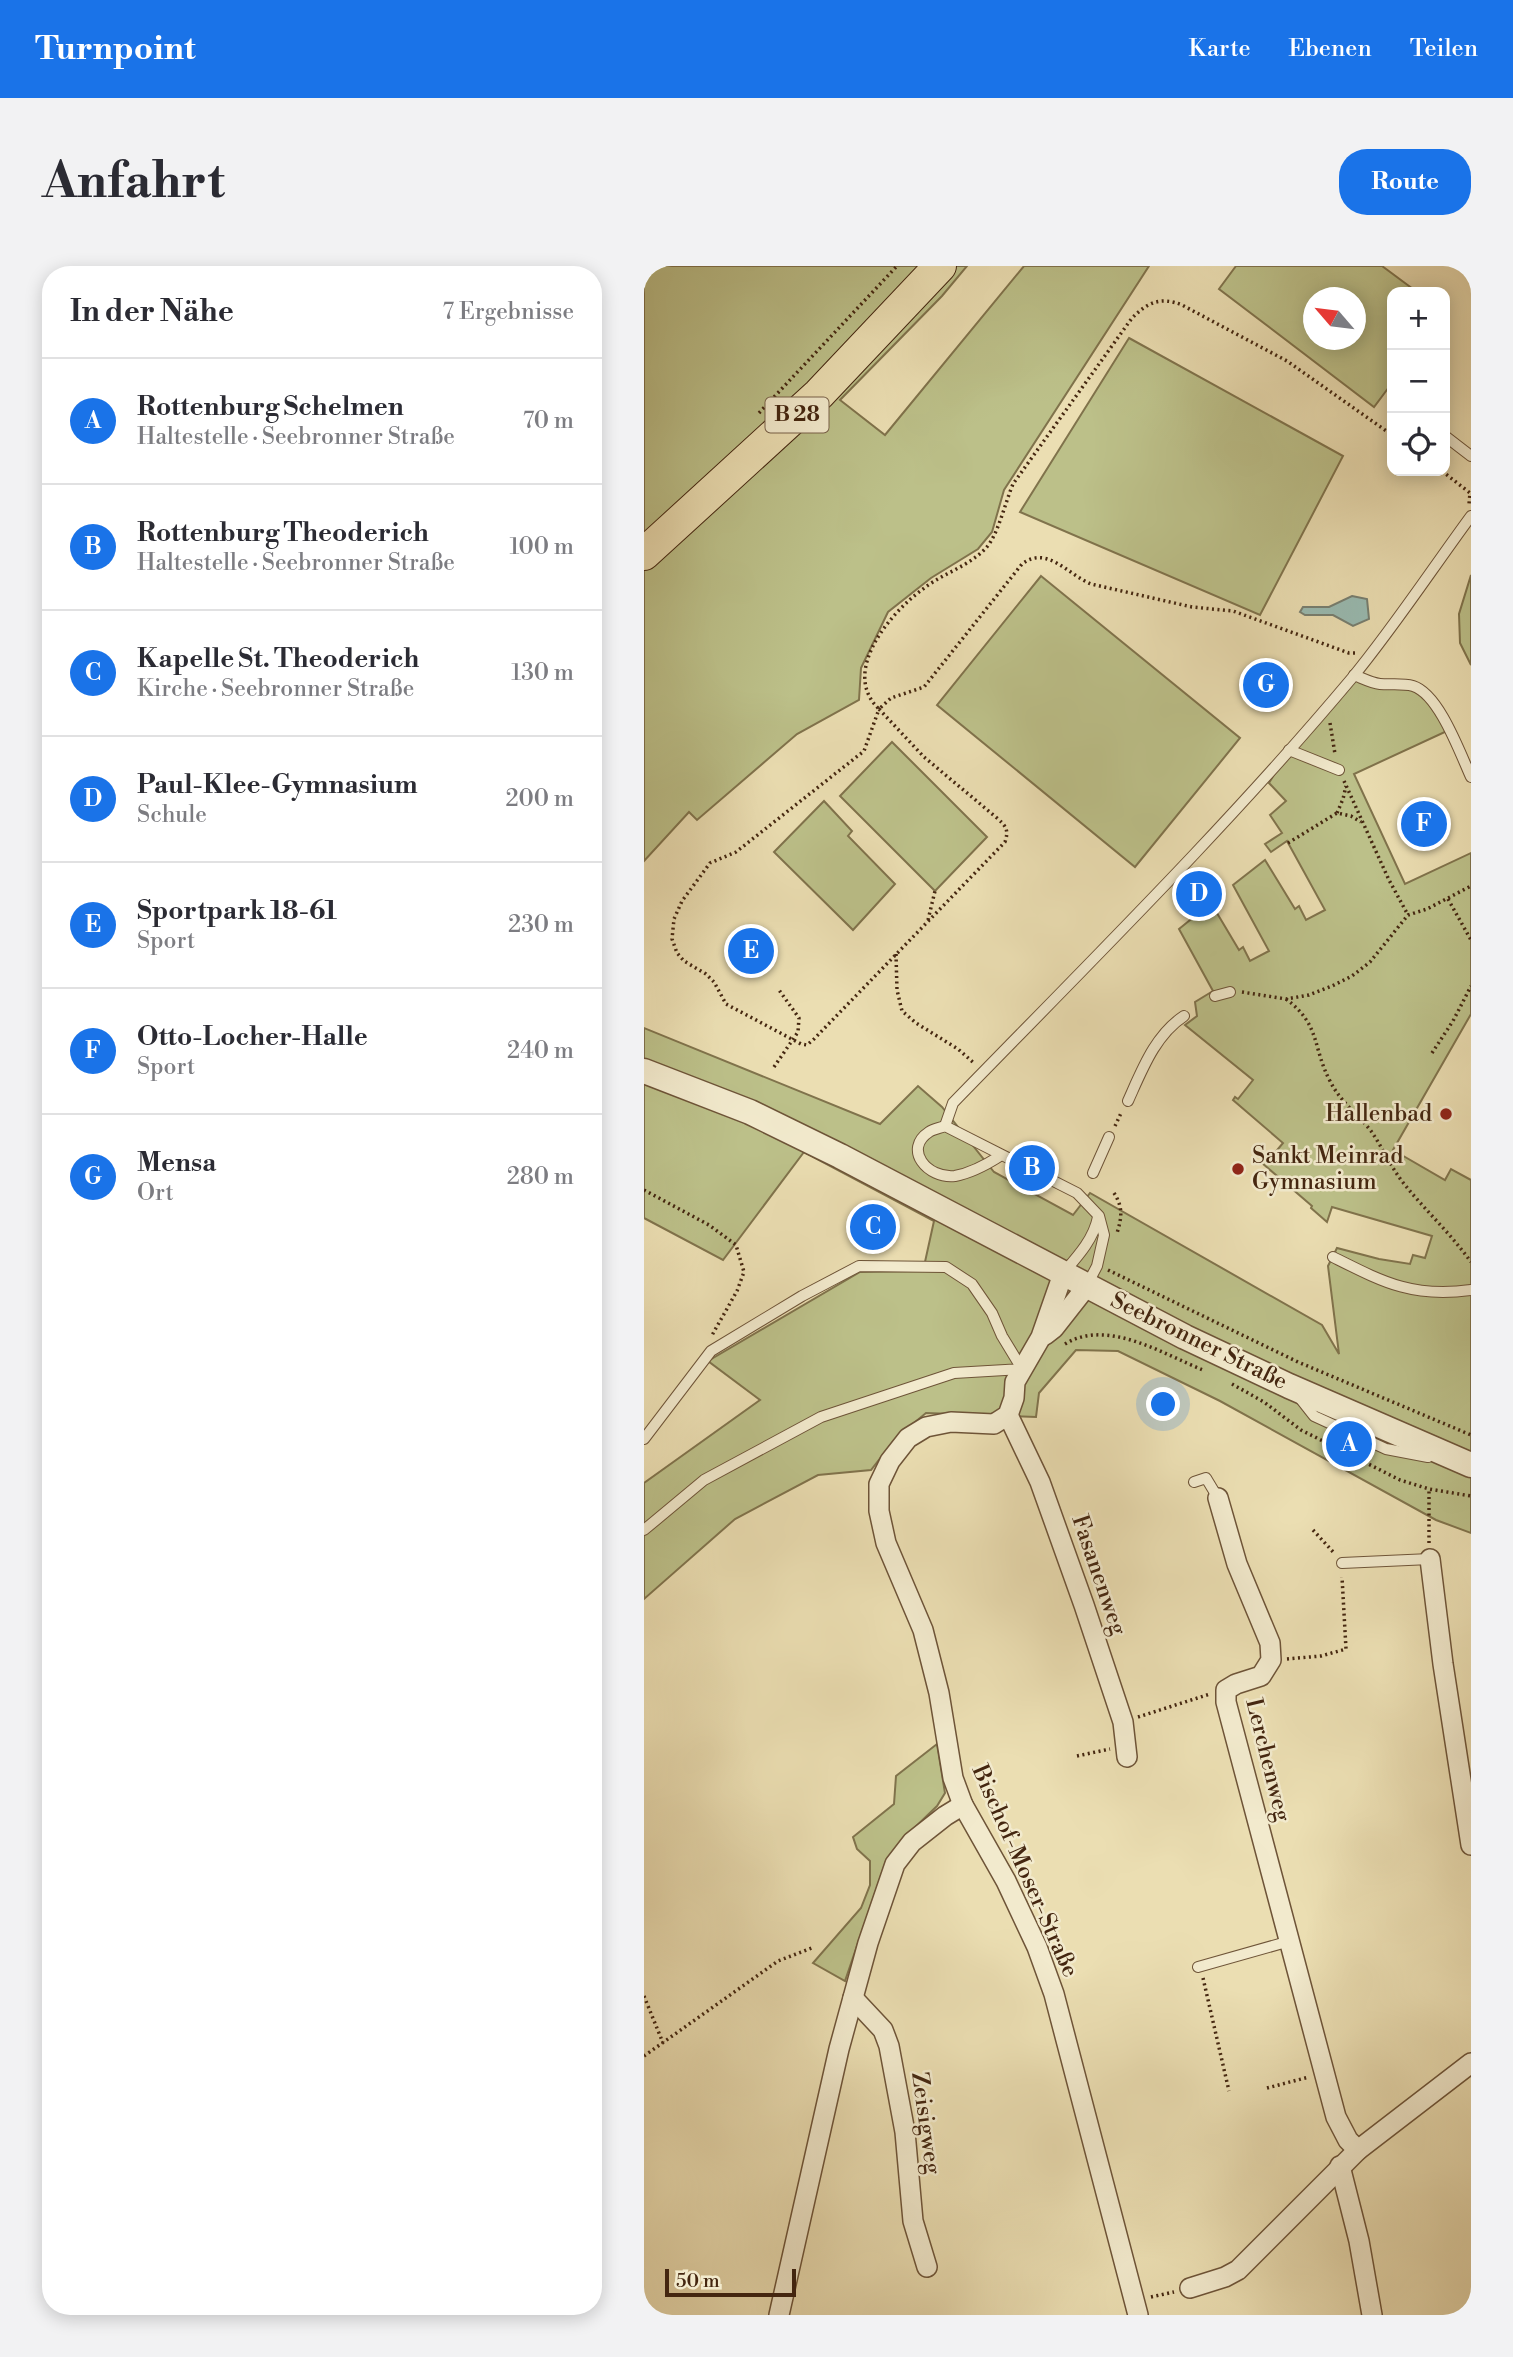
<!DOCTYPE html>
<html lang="de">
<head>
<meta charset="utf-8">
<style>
	body { margin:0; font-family:"Libre Bodoni",serif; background:#f2f2f3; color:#2b2b33 }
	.controls { position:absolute; right:21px; top:21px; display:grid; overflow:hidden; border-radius:14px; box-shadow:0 4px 18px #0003 }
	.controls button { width:63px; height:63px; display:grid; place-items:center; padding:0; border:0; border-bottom:2px solid #e1e1e2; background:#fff; color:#2b2b33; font:35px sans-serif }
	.compass { position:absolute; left:659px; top:21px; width:63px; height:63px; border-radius:50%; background:#fff; box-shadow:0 4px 18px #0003; rotate:298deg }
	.scale { position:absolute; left:21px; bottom:18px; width:131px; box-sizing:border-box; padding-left:7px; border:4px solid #442610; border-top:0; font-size:19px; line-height:24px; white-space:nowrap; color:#442610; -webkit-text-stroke:5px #f2eacd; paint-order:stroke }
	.you { position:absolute; left:520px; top:1139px; width:24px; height:24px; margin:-18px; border:5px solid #fff; border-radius:50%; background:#1a73e8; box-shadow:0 0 0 10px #1a73e833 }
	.badge { display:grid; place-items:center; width:46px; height:46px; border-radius:50%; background:#1a73e8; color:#fff; font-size:23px; font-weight:700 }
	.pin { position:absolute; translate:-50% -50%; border:4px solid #fff; box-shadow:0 2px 7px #0006 }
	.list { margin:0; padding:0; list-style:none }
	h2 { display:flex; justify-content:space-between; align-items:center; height:91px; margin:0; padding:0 28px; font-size:30px }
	h2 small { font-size:23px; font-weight:400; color:#7c7c81 }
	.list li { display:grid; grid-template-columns:46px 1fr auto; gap:21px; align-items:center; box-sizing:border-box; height:126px; padding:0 28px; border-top:2px solid #e1e1e2 }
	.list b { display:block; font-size:26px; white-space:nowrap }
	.list p { margin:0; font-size:23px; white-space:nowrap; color:#7c7c81 }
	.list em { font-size:23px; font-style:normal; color:#7c7c81 }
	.icon { flex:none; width:38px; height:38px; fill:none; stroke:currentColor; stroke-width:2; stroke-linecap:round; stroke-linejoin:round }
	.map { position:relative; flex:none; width:827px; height:2049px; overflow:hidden; border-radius:28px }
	header { display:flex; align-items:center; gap:42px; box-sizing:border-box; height:98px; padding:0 35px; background:#1a73e8; color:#fff }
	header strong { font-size:33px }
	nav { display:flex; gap:38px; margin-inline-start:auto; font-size:24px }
	.intro { display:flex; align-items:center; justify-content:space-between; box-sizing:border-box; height:168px; padding:0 42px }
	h1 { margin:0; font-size:49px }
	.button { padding:18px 32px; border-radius:28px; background:#1a73e8; color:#fff; font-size:24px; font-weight:700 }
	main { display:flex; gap:42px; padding:0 42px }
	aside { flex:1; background:#fff; border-radius:28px; box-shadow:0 4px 18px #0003 }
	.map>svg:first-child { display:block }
	.green { fill:#bcc089; stroke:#80734c; stroke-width:2; fill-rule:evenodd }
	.water { fill:#99bbb2; stroke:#777f71; stroke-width:2 }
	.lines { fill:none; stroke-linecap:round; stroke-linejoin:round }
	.service-casing { stroke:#6e5438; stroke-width:12 }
	.minor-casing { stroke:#6e5438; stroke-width:22 }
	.tertiary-casing { stroke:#6e5438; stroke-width:27 }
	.primary-casing { stroke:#442610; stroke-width:34 }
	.path { stroke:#442610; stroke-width:3.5; stroke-dasharray:2 3.5; stroke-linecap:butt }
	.service { stroke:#f2eacd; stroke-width:10 }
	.minor { stroke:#f2eacd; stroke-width:19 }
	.tertiary { stroke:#f2eacd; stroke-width:24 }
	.primary { stroke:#ebdeb2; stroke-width:32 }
	.poi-dot { fill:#8f2418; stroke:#f2eacd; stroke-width:2.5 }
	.labels { text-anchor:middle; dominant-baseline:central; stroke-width:5; stroke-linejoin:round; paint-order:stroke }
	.shield { fill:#f2eacd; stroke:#786149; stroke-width:2 }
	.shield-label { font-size:21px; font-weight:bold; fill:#442610 }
	.poi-label { font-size:23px; fill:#442610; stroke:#f2eacd; text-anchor:end }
	.street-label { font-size:23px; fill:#442610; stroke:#f2eacd }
</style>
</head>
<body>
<header>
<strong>Turnpoint</strong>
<nav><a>Karte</a><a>Ebenen</a><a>Teilen</a></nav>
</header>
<div class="intro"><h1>Anfahrt</h1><a class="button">Route</a></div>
<main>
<aside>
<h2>In der Nähe<small>7 Ergebnisse</small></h2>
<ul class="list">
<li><span class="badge">A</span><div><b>Rottenburg Schelmen</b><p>Haltestelle · Seebronner Straße</p></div><em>70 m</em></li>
<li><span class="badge">B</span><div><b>Rottenburg Theoderich</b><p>Haltestelle · Seebronner Straße</p></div><em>100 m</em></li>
<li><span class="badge">C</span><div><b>Kapelle St. Theoderich</b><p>Kirche · Seebronner Straße</p></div><em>130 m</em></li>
<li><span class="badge">D</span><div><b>Paul-Klee-Gymnasium</b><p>Schule</p></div><em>200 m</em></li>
<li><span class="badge">E</span><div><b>Sportpark 18-61</b><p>Sport</p></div><em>230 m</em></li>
<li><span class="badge">F</span><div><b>Otto-Locher-Halle</b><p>Sport</p></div><em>240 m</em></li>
<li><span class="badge">G</span><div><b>Mensa</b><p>Ort</p></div><em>280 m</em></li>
</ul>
</aside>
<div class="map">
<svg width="827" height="2049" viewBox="0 0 827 2049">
	<rect width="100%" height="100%" fill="#ebdeb2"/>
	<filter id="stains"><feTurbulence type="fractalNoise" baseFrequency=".00286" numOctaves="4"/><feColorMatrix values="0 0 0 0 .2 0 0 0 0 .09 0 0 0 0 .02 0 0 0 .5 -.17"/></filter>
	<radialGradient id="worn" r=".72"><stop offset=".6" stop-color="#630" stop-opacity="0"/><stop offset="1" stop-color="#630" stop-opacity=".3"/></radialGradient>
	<g class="green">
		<polygon points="0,0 323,0 298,30 196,134 241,169 380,0 505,0 360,224 348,266 334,283 287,312 244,346 217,402 215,434 153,468 53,554 45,546 0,595"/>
		<path d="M592 0H738L773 26H748V117L730 141 575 23ZM670 32H712V74H670Z"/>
		<polygon points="485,72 699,190 616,349 376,246"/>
		<polygon points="827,309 827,399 816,377 815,348"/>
		<polygon points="397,310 596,472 491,601 293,439"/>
		<polygon points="710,409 756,418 784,430 803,465 710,508 761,618 827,587 827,748 749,884 801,914 807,903 827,914 827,1267 792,1254 576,1135 474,1085 432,1084 395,1127 392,1151 282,1147 252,1172 227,1204 174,1209 91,1253 0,1333 0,1217 116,1134 64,1095 216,1006 279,1005 290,955 160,886 79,994 0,952 0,762 236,858 274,820 298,841 350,906 429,949 446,927 678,1059 695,1088 684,1000 693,982 735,993 766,998 769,989 781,992 788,970 688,941 683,956 667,942 668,940 618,897 621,894 623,896 639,877 589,834 591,831 594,833 609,814 541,759 553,750 551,736 569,725 535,663 567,637 595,684 599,681 606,695 625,685 589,619 621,594 651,643 655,640 662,654 681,644 643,575 627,586 621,578 638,567 626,549 642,535 625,517 645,484"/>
		<polygon points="248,476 343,571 291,625 196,530"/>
		<polygon points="180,535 208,565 204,570 251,618 209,664 130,586"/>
		<polygon points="293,1478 301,1527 293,1540 256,1576 242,1595 201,1715 169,1697 217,1642 226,1619 226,1595 213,1583 209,1571 250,1538 252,1510"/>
	</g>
	<polygon class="water" points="708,330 723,333 725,353 709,360 689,349 661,349 656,346 659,341 685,341"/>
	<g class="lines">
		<defs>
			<g id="service">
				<polyline points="801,170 827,190"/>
				<path d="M710 409C718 412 727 417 736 418 747 419 758 417 769 420 795 428 816 487 827 511"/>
				<polyline points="645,484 695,504"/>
				<polyline points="571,730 586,726"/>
				<path d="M484 835C498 804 511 769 540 750"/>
				<path d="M301 860 309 837C444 698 583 561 708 412 750 361 788 303 827 250"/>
				<path d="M356 890C342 899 327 907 311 910 283 913 259 883 285 866 289 863 296 862 301 860L433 927 455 950 460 969 453 1000 443 1019"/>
				<polyline points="449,907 465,871"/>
				<path d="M689 991C739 1016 768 1032 827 1024"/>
				<path d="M421 1005C435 989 450 972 454 951"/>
				<polyline points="655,1131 670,1150 742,1183 784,1191"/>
				<polyline points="0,1173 67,1085 158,1030 215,1000 302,1001 328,1018 348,1047 358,1070 378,1103 310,1107 177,1151 60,1214 0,1264"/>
				<polyline points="550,1216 562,1212 574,1232"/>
				<polyline points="698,1297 786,1293"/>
				<polyline points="554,1701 646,1675"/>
			</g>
			<g id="minor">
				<polyline points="419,1008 397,1071 371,1116 370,1132 364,1149 350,1158 307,1156 282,1161 264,1172 246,1195 235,1218 235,1245 242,1277 279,1364 295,1427 309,1512 319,1539 362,1615 393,1681 410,1728 494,2049"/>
				<polyline points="401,1069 410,1062 443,1020"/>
				<polyline points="364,1149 396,1216 440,1339 479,1456 483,1491"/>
				<polyline points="574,1232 593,1298 626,1377 627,1394 617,1410 592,1418 582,1424 582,1436 692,1851 704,1874 714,1884"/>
				<polyline points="786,1293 799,1398 827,1579"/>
				<polyline points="209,1732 239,1764 245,1780 261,1866 269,1955 283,2001"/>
				<polyline points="696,1900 715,1975 728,2049"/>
				<polyline points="546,2022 581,2011 594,2004 714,1884 827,1797"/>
				<polyline points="135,2049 195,1783 224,1677 251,1598 268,1576 301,1550 319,1539"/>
			</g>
			<polyline id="tertiary" points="0,805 106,846 196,890 541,1071 645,1120 827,1199"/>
			<polyline id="primary" points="0,288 175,128 296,0"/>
		</defs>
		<use href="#service" class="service-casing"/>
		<use href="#minor" class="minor-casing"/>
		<use href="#tertiary" class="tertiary-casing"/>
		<use href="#primary" class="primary-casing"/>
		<g class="path">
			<polyline points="115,147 253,0"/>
			<polyline points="798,205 826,227 825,238"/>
			<path d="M711 387H705L589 345 548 341 447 318C423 308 403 279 378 298L280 421 247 432 235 443C196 406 246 347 279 323 299 307 324 301 342 282 354 269 361 237 369 218L488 52C503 37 516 30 538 39L643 95 748 169"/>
			<path d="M235 443 280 491 353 552C362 560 365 564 361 576L170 773 163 779 157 778 82 738 70 716 62 708 40 695 33 687 28 673 30 653 38 635 66 597 92 586 220 485Z"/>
			<polyline points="686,457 691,488"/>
			<polyline points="700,515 745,614 764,649"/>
			<polyline points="693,547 699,533 702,520"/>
			<polyline points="644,577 693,547 707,550 717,556"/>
			<polyline points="804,633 827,674"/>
			<polyline points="284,654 291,625"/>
			<polyline points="252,688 253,724 258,745 272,757 314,783 331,798"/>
			<polyline points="598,726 642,733 665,729 688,720 708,710 726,696 764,649 783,643 827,620"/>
			<path d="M642 733C677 759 668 781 686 815 697 837 713 847 727 865 739 882 747 902 761 919 782 945 807 968 827 996"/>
			<polyline points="788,787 809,755 827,720"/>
			<polyline points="130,801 154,766 155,752 135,724"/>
			<polyline points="471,860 478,845"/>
			<polyline points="0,924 65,959 92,979 100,1006 93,1025 67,1071"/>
			<path d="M470 927C479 941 478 951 473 967"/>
			<polyline points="464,1004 654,1096 827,1169"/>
			<path d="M421 1078C463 1052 519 1088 559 1104"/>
			<polyline points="588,1118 620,1136 657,1164 756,1214 785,1223 827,1230"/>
			<polyline points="669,1264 691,1288"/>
			<polyline points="785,1277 785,1223"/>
			<polyline points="643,1393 677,1390 702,1383 698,1311"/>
			<polyline points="494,1451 566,1428"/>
			<polyline points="433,1490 466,1483"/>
			<polyline points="559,1712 585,1825"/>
			<polyline points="0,1730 19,1777"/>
			<polyline points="0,1790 134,1695 170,1681"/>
			<polyline points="623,1822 665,1811"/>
			<polyline points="507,2031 530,2026"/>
		</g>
		<use href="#service" class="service"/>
		<use href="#minor" class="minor"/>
		<use href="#tertiary" class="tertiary"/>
		<use href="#primary" class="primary"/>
	</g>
	<g class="poi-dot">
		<circle cx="802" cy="848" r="7"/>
		<circle cx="594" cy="903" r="7"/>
	</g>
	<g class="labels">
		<rect class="shield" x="121.5" y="131.5" width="63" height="35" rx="5"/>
		<g class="shield-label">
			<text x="153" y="149">B 28</text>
		</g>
		<g class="poi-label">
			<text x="788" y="848">Hallenbad</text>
			<text x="608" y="890" text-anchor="start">Sankt Meinrad<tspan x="608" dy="26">Gymnasium</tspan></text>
		</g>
		<g class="street-label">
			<text transform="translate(555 1075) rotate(26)">Seebronner Straße</text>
			<text transform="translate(455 1309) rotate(71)">Fasanenweg</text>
			<text transform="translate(624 1494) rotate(76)">Lerchenweg</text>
			<text transform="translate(381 1605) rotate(66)">Bischof-Moser-Straße</text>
			<text transform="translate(282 1857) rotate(82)">Zeisigweg</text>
		</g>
	</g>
	<rect width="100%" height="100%" filter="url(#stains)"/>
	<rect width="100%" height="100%" fill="url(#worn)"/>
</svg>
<div class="controls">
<button>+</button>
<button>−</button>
<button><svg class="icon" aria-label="locate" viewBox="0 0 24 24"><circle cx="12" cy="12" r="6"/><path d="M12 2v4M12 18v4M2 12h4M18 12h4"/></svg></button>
</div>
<svg class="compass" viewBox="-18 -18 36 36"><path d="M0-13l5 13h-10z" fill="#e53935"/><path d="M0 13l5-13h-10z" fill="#7c7c81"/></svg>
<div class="scale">50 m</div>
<div class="you"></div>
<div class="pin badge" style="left:705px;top:1178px">A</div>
<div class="pin badge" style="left:388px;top:902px">B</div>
<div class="pin badge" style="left:229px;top:961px">C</div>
<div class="pin badge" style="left:555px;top:628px">D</div>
<div class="pin badge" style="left:107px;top:685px">E</div>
<div class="pin badge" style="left:780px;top:558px">F</div>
<div class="pin badge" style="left:622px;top:419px">G</div>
</div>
</main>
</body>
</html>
